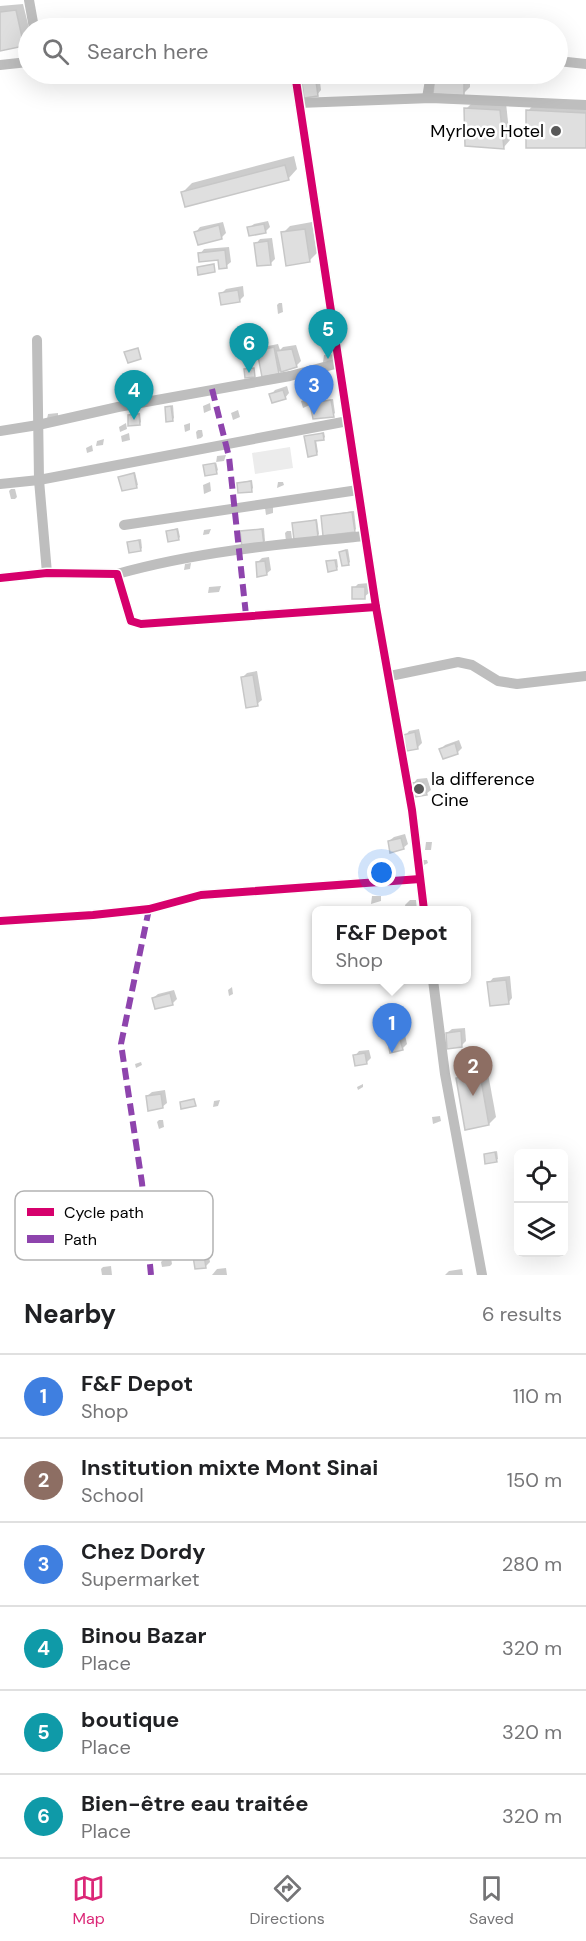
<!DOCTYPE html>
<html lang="en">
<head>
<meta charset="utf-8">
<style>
	body { margin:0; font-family:"DM Sans",sans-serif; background:#f6f6f6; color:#202124 }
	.controls { position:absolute; right:18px; bottom:18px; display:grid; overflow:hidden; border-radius:9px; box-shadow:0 6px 24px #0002 }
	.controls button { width:54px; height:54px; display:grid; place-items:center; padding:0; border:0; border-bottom:2px solid #e0e0e0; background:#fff; color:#202124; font:30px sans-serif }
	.you { position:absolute; left:382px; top:873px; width:21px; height:21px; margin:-15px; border:4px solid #fff; border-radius:50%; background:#1a73e8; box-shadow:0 0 0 9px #1a73e833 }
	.badge { display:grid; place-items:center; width:39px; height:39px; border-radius:50%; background:#db2777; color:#fff; font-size:20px; font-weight:700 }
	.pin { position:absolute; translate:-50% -50px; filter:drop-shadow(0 2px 3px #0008) }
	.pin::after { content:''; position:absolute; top:32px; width:21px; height:18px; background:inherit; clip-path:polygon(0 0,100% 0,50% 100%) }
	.popup { position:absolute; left:312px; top:906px; width:159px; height:78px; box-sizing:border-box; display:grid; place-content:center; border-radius:9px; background:#fff; filter:drop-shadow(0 2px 4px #0005); font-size:20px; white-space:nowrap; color:#757577 }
	.popup b { font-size:22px; color:#202124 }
	.popup::after { content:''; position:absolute; left:50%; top:100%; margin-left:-12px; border:12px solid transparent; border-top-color:#fff }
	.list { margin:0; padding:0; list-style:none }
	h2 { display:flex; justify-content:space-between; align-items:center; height:78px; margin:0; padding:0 24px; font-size:26px }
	h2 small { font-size:20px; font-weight:400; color:#757577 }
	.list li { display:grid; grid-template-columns:39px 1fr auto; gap:18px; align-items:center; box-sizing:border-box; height:84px; padding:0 24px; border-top:2px solid #e0e0e0 }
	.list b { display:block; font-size:22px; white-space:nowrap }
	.list p { margin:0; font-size:20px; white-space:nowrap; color:#757577 }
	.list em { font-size:20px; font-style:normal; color:#757577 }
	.icon { flex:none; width:33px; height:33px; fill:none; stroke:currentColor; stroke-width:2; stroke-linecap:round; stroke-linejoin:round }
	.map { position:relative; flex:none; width:586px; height:1275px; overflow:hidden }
	.search { position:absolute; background:#fff; box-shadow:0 6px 24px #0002; left:18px; right:18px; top:18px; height:66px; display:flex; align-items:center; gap:15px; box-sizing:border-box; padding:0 21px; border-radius:33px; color:#757577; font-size:22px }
	.sheet { height:582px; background:#fff }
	nav { display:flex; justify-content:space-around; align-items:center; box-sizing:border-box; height:84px; border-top:2px solid #e0e0e0; background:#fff; font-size:16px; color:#757577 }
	nav a { display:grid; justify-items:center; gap:3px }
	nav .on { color:#db2777 }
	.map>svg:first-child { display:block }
	.garden { fill:#ececec }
	.shadow { fill:#0003 }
	.building { fill:#dfdfdf; stroke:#c7c7c7; stroke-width:1.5 }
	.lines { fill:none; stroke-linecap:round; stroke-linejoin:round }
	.street { stroke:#bebebe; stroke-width:10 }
	.quiet { stroke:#8e44ad; stroke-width:6; stroke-dasharray:12 6; stroke-linecap:butt }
	.cycleway-casing { stroke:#fff; stroke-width:11 }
	.cycleway { stroke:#d6006c; stroke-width:8 }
	.poi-dot { fill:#595959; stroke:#fff; stroke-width:2 }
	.labels { text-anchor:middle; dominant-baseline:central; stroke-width:5; stroke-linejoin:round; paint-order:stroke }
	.poi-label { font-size:18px; fill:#000; stroke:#fff; text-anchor:end }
	.key { fill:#fff; stroke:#b2b2b2; stroke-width:1.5 }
	.key-label { font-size:16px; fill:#000 }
</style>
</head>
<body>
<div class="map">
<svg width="586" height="1275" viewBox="0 0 586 1275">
	<rect width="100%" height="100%" fill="#fff"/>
	<polygon class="garden" points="290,447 293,468 255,474 252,453"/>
	<g class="shadow">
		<polygon points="23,4 29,28 28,40 24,45 0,49 0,6"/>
		<polygon points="306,74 319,74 321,90 317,95 303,77"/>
		<polygon points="436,74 470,74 470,87 463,94 435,93"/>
		<polygon points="537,101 586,104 586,147 528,111"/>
		<polygon points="473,102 506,103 510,140 504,147 466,109"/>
		<polygon points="294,156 297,169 288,179 183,192 192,183"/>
		<polygon points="268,221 270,227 265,232 249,228 254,224"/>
		<polygon points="223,222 226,233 221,238 196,232 200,227"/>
		<polygon points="312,222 317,253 310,260 283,233 290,226"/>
		<polygon points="272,238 275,259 271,263 256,244 260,239"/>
		<polygon points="229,247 231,262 226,266 219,258 200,254 204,249"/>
		<polygon points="243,286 244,296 240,300 221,294 226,289"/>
		<polygon points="279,303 282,303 283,312 278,314 277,305"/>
		<polygon points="278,344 280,350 283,347 296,345 301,361 296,366 281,370 278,373 259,351 263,347"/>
		<polygon points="336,354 334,361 323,362 324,355"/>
		<polygon points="287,386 289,393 285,398 271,395 275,390"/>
		<polygon points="310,398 311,405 314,402 333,399 335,413 333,415 312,404 303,408 301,401"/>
		<polygon points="210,403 211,410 204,413 203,406"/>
		<polygon points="173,405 174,418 172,420 166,408"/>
		<polygon points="238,410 240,417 233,420 231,413"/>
		<polygon points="58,413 58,416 47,419 48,414"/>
		<polygon points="131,413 140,413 141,422 139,424 129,415"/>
		<polygon points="126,423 127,429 120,432 119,427"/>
		<polygon points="190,423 190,430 185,432 184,425"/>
		<polygon points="198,430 202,430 203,436 201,438 197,439 196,432"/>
		<polygon points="324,432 325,437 324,438 316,440 318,452 316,454 306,437"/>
		<polygon points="129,433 130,440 122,442 121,436"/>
		<polygon points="104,439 103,445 96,446 97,441"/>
		<polygon points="92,445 93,451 87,453 86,448"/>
		<polygon points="226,455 224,461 216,462 218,470 216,472 205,466 216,463 217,456"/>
		<polygon points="135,472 138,485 136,486 120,477"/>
		<polygon points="252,480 253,488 251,490 238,483"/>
		<polygon points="210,482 211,491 204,494 203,485"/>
		<polygon points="278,482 283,482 284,485 277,488"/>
		<polygon points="11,489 15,489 17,497 15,499 11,499 9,491"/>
		<polygon points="273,506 273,513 266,515 265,508"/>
		<polygon points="354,511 356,529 354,531 322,516"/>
		<polygon points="317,519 319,534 317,536 293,524"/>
		<polygon points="178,528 180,537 178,539 167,531"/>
		<polygon points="264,528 265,541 263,543 242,532"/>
		<polygon points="211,529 209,534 203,535 204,530"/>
		<polygon points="287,531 291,531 292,539 286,541 285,533"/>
		<polygon points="141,539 142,548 140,550 129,542"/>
		<polygon points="348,549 350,562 349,563 340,552"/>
		<polygon points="269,557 271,570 266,574 257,563 262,558"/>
		<polygon points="337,559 338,567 336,569 327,562"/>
		<polygon points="191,563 190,569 184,570 185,564"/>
		<polygon points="369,583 369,593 364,597 354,588 358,584"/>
		<polygon points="221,586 219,592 208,593 209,587"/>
		<polygon points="257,671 262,700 257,704 243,677 247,673"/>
		<polygon points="419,729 422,743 418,747 405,736 409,731"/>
		<polygon points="459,740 462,748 457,753 441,749 445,745"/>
		<polygon points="427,778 431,790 426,794 413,784 417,779"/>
		<polygon points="405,834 408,844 403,848 389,841 394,837"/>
		<polygon points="426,842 432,842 431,850 425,850"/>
		<polygon points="388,860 389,866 383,868 382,862"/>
		<polygon points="423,860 427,860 428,863 422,866"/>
		<polygon points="372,896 381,896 381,901 371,904"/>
		<polygon points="410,900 416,900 417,910 406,910 405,905"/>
		<polygon points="510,976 512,998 508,1003 489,983 493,978"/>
		<polygon points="232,987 233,994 229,996 228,990"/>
		<polygon points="174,990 177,999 172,1004 153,998 158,994"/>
		<polygon points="465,1028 466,1041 461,1046 447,1033 452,1029"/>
		<polygon points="405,1035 407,1044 402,1049 389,1042 394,1038"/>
		<polygon points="369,1050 371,1058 366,1063 355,1056 359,1051"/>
		<polygon points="141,1062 142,1065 136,1068 135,1064"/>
		<polygon points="487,1068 496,1117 489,1124 458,1079 465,1072"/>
		<polygon points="363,1084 363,1087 358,1090 357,1087"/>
		<polygon points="165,1090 167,1103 162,1107 147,1096 152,1092"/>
		<polygon points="220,1100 218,1106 213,1107 214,1101"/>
		<polygon points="440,1116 441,1121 433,1124 432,1117"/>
		<polygon points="159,1120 163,1120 164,1127 159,1129 157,1122"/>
		<polygon points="497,1151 498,1159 496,1160 485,1155"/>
		<polygon points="121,1214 123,1225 114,1235 109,1220 114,1215"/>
		<polygon points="208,1251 210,1262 205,1267 195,1256 199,1252"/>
		<polygon points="171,1258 172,1264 170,1266 162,1267 161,1262 163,1260"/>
		<polygon points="111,1266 112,1275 102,1275 101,1269 103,1267"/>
		<polygon points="226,1268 227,1275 212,1275 217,1269"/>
		<polygon points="462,1269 463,1275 445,1275 449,1271"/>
	</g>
	<g class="building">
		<polygon points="16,10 24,46 0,51 0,12"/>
		<polygon points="315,74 318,96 304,98 301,76"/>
		<polygon points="435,74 464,74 464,96 433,94"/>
		<polygon points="464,108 500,110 504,149 465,146"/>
		<polygon points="526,110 586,113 586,148 526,148"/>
		<polygon points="285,165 289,180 185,207 181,192"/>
		<polygon points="264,224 266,233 249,236 247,227"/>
		<polygon points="219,225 222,239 198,245 194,232"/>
		<polygon points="305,229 310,262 286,266 281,232"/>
		<polygon points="268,241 271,265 257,266 254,243"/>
		<polygon points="225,250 227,268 219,269 218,260 199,262 198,253"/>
		<polygon points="214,264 215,272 198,275 197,267"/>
		<polygon points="238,290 240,302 221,305 219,293"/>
		<polygon points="274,347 279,374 262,377 257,351"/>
		<polygon points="138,348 141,359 128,363 124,352"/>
		<polygon points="292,349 297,367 281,372 276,351"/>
		<polygon points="254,368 255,377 245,378 244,369"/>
		<polygon points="283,390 286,399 272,403 269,394"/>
		<polygon points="331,400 334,417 313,419 310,403"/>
		<polygon points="171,406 173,421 166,422 165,407"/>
		<polygon points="139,414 140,425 128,426 128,415"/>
		<polygon points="323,433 324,440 315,441 317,455 308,457 304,436"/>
		<polygon points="215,463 217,474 205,476 203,465"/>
		<polygon points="134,473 137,488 122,491 118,477"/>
		<polygon points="251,481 252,492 238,493 237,483"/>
		<polygon points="352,512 355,532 323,536 321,516"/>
		<polygon points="316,520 318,537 294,540 292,523"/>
		<polygon points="177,529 179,540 168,542 166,531"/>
		<polygon points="262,529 264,545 242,547 240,531"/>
		<polygon points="139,540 141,551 129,553 127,542"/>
		<polygon points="346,550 349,565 342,566 339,552"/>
		<polygon points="335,560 337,570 328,572 326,561"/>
		<polygon points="265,561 267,575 257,577 256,562"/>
		<rect x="352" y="587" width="13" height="12"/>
		<polygon points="253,675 258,706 246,708 241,677"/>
		<polygon points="415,732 418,749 407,751 403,735"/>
		<polygon points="455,743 458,754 443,759 439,749"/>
		<polygon points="423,782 427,795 415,797 411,783"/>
		<polygon points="401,838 404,849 390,853 388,841"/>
		<polygon points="506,980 509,1004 490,1006 487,982"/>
		<polygon points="170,993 173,1005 155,1009 152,998"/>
		<polygon points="461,1031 462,1047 447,1049 446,1033"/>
		<polygon points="400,1039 403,1050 390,1053 388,1042"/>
		<polygon points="365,1053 367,1064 355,1066 353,1055"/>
		<polygon points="480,1074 489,1125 465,1130 456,1078"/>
		<polygon points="161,1094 163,1108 148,1111 146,1096"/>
		<polygon points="194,1099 196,1106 181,1109 180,1102"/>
		<polygon points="495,1152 497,1162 485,1164 484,1154"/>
		<polygon points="117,1218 119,1231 114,1233 114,1236 109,1236 108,1219"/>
		<polygon points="168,1231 170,1240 160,1242 158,1233"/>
		<polygon points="204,1255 206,1268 195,1269 193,1256"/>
	</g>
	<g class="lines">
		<g class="street">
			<polyline points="29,0 34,28"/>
			<polyline points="366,28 409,23 427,28"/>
			<polyline points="558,61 586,64"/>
			<polyline points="0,65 28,62"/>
			<polyline points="295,74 376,607 412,810 424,910"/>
			<polyline points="427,98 431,74"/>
			<polyline points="299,103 431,98 586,105"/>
			<polyline points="37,340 39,480 47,573"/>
			<polyline points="0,431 38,425 118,407 290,376 339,363"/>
			<polyline points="0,484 39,480 348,421"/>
			<polyline points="124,525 358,490"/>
			<path d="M117 574C199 551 281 544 365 536"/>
			<polyline points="0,578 47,573 117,574 131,621 141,624 376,607"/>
			<polyline points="390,676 458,662 472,665 498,681 517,684 586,676"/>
			<polyline points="0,921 93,915 149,909 201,895 420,879"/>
			<polyline points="433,980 445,1074 482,1275"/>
		</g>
		<g class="quiet">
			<polyline points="212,389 229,457 246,615"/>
			<polyline points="149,909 121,1044 142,1183 151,1275"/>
		</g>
		<defs>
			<g id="cycleway">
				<polyline points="295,74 376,607 412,810 424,910"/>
				<polyline points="0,578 47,573 117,574 131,621 141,624 376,607"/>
				<polyline points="0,921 93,915 149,909 201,895 420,879"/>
			</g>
		</defs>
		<use href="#cycleway" class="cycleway-casing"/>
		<use href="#cycleway" class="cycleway"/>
	</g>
	<g class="poi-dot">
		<circle cx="556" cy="131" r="6"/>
		<circle cx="419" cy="789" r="6"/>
	</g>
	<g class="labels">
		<g class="poi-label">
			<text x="544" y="131">Myrlove Hotel</text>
			<text x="431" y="779" text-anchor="start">la difference<tspan x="431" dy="21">Cine</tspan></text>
		</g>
	</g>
	<rect x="15" y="1191" width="198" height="69" rx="9" class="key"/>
	<rect x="27" y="1208" width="27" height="8" fill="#d6006c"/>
	<rect x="27" y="1235" width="27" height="8" fill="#8e44ad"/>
	<g class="key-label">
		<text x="64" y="1218">Cycle path</text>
		<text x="64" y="1245">Path</text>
	</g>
</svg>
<div class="controls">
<button><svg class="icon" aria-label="locate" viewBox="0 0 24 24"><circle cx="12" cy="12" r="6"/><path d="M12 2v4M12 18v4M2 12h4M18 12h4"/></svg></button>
<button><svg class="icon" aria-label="layers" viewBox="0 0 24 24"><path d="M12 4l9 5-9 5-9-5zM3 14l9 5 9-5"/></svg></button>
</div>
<div class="you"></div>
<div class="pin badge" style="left:392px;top:1053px;background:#3f7fe0">1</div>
<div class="popup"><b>F&amp;F Depot</b>Shop</div>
<div class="pin badge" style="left:473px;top:1096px;background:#8d6e63">2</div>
<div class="pin badge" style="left:314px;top:415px;background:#3f7fe0">3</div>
<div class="pin badge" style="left:134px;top:420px;background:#0f9aa8">4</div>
<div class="pin badge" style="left:328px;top:359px;background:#0f9aa8">5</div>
<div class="pin badge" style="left:249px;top:373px;background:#0f9aa8">6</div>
<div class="search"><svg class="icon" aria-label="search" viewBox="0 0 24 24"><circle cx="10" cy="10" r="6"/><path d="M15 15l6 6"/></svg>Search here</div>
</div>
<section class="sheet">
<h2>Nearby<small>6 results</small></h2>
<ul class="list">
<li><span class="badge" style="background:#3f7fe0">1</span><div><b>F&amp;F Depot</b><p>Shop</p></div><em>110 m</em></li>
<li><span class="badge" style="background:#8d6e63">2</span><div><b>Institution mixte Mont Sinai</b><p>School</p></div><em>150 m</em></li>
<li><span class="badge" style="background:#3f7fe0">3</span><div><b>Chez Dordy</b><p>Supermarket</p></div><em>280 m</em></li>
<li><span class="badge" style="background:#0f9aa8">4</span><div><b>Binou Bazar</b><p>Place</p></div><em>320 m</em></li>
<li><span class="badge" style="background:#0f9aa8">5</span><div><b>boutique</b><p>Place</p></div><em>320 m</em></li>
<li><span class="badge" style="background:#0f9aa8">6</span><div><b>Bien-être eau traitée</b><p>Place</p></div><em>320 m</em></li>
</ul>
</section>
<nav>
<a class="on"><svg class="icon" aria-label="map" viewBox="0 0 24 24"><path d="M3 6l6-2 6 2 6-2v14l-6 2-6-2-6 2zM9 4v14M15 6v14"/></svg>Map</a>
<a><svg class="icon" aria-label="directions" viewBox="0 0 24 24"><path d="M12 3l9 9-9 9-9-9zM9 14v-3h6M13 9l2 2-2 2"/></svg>Directions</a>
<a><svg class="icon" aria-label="saved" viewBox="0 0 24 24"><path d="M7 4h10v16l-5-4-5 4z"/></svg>Saved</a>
</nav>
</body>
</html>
